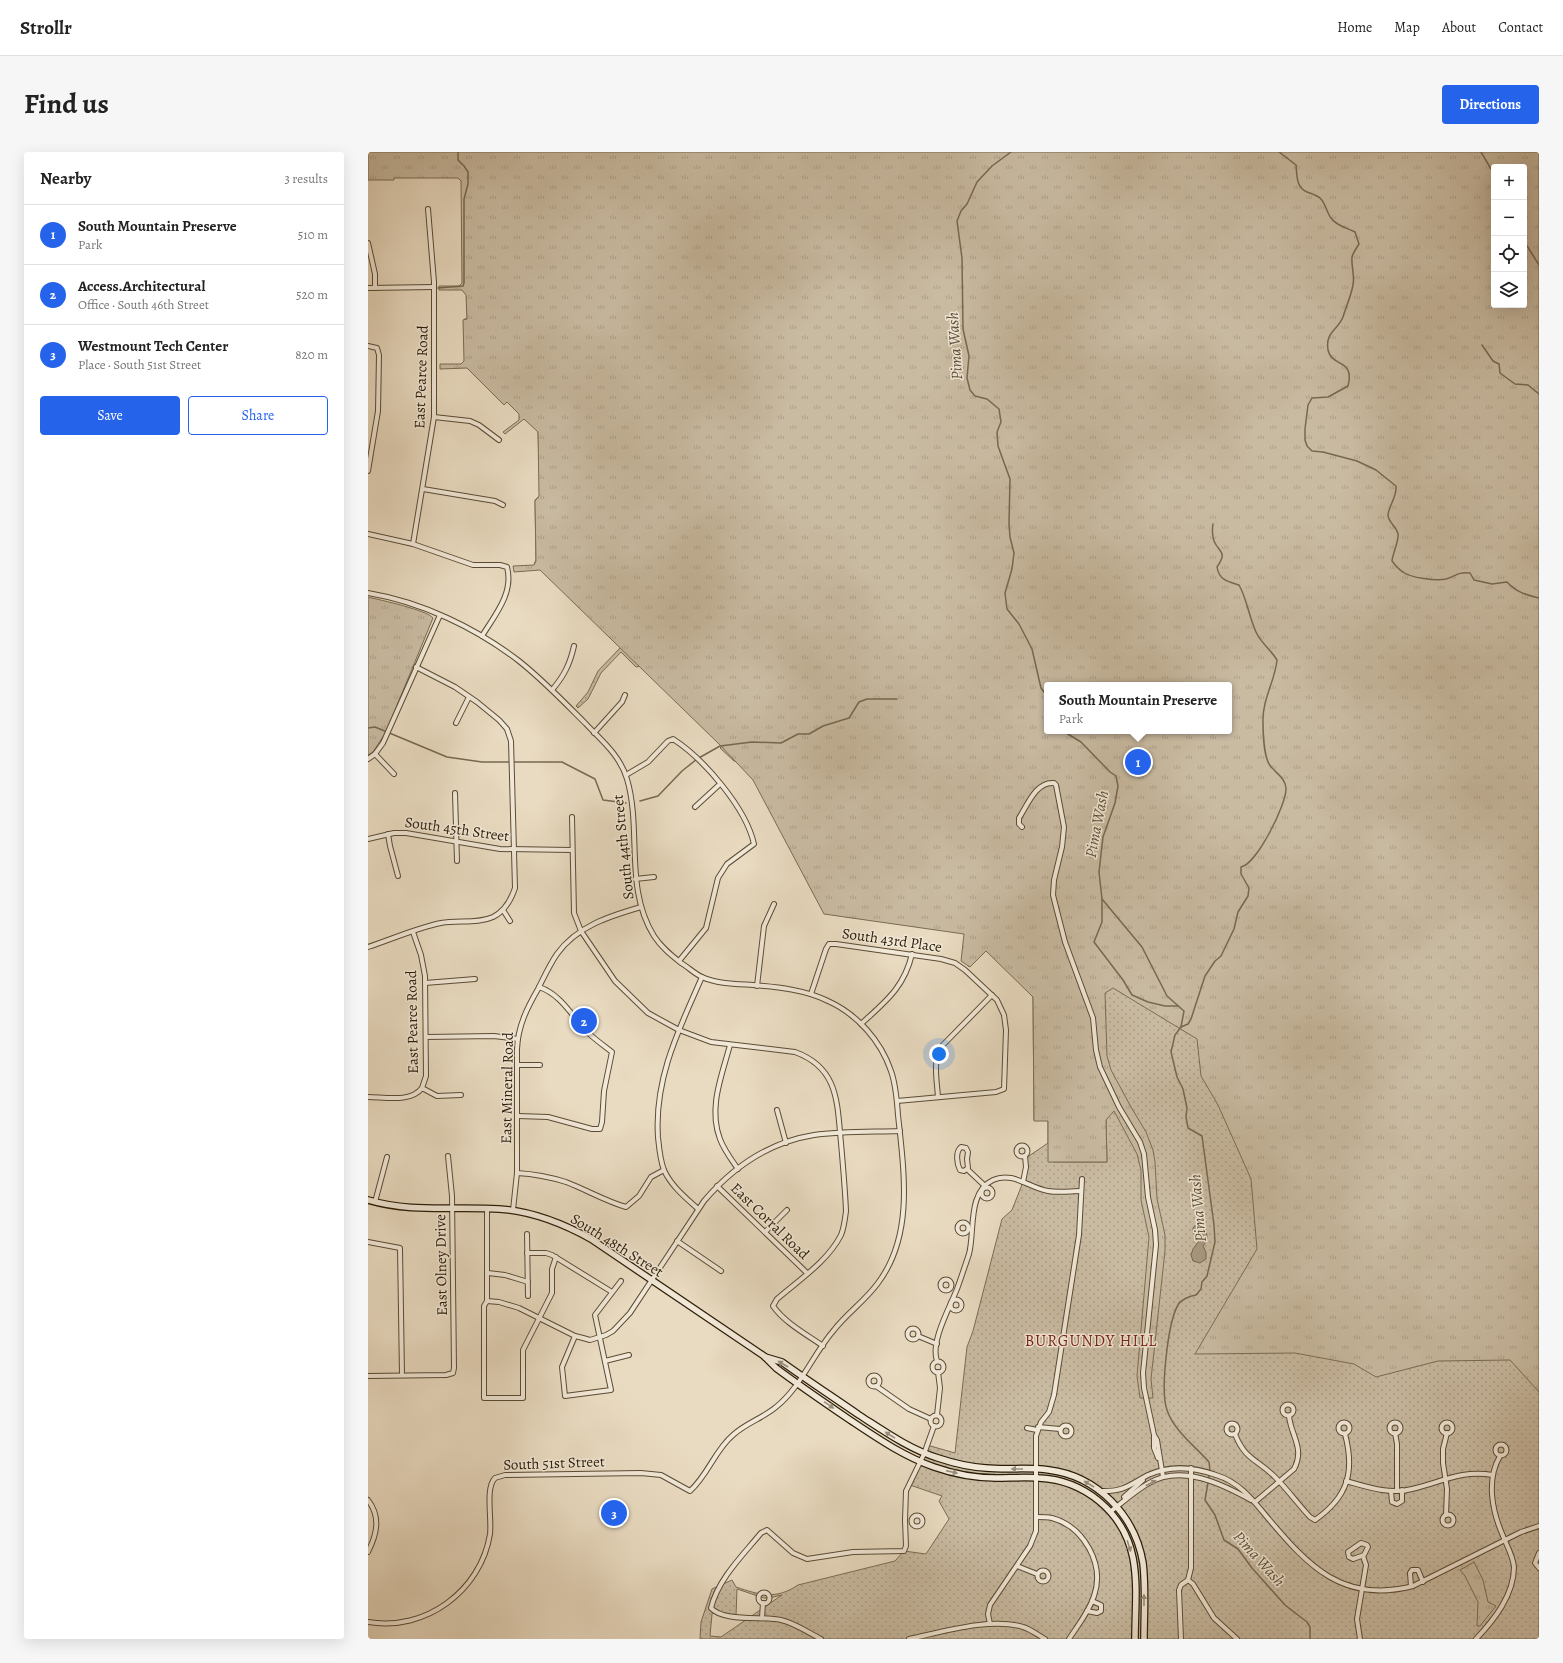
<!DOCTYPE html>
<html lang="en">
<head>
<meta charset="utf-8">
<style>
	body { margin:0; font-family:Alegreya,serif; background:#f6f6f6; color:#222 }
	.controls { position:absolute; right:12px; top:12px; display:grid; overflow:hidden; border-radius:4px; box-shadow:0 4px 16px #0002 }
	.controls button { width:36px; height:36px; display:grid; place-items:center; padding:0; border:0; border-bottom:1px solid #e0e0e0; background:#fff; color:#222; font:20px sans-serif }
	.you { position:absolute; left:571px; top:902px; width:14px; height:14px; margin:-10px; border:3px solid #fff; border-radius:50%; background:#1a73e8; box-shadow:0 0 0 6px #1a73e833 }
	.badge { display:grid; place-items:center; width:26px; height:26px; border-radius:50%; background:#2563eb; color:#fff; font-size:13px; font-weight:700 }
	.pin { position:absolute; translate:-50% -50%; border:2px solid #fff; box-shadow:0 1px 4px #0006 }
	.popup { position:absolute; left:676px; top:530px; width:188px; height:52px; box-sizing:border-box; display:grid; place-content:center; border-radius:4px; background:#fff; filter:drop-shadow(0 1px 3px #0005); font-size:13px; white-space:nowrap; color:#767676 }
	.popup b { font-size:15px; color:#222 }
	.popup::after { content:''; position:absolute; left:50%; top:100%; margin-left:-8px; border:8px solid transparent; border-top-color:#fff }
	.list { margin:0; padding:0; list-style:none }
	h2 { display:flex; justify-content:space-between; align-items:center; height:52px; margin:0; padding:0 16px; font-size:17px }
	h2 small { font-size:13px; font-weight:400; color:#767676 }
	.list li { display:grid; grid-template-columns:26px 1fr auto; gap:12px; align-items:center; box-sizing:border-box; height:60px; padding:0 16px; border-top:1px solid #e0e0e0 }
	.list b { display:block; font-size:15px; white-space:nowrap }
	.list p { margin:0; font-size:13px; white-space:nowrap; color:#767676 }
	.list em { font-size:13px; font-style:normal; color:#767676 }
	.actions { display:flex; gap:8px; padding:12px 16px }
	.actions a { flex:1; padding:9px 0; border:1px solid #2563eb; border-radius:4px; text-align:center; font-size:14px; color:#2563eb }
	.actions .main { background:#2563eb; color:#fff }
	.icon { flex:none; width:22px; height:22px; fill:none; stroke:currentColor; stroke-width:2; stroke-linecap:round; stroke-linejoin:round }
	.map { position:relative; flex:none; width:1171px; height:1487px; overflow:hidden; border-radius:4px }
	header { display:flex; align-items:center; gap:24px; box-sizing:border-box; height:56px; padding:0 20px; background:#fff; border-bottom:1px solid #e0e0e0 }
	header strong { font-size:19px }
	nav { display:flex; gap:22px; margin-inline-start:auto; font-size:14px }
	.intro { display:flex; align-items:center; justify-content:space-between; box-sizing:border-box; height:96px; padding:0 24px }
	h1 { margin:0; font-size:28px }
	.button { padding:10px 18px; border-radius:4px; background:#2563eb; color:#fff; font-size:14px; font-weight:700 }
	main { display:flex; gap:24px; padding:0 24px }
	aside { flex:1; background:#fff; border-radius:4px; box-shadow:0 4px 16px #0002 }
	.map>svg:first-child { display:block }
	.grass { fill:url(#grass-dots); stroke:#7a6c55; fill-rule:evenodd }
	.park { fill:url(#park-tufts); stroke:#7a6c55; fill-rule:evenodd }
	.water { fill:#a99a82; stroke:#776851 }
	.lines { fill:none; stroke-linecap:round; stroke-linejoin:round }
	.stream { stroke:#776851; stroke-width:1.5 }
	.street-casing { stroke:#5b4c36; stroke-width:6 }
	.secondary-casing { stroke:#2c1d08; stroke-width:8 }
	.street { stroke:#f1e8d7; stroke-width:4 }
	.secondary { stroke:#f1e8d7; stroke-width:5.5 }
	.oneway { fill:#988d7a }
	.labels { text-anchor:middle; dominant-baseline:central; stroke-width:3; stroke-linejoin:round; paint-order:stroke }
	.street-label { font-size:15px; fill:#2c1d08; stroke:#f1e8d7 }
	.water-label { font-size:16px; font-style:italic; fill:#5e4f39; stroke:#f1e8d7 }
	.neighbourhood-label { font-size:16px; letter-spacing:1px; fill:#7a1f14; stroke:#f1e8d7 }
</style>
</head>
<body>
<header>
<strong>Strollr</strong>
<nav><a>Home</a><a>Map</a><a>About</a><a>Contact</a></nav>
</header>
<div class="intro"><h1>Find us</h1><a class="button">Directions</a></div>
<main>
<aside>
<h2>Nearby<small>3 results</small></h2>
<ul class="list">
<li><span class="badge">1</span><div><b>South Mountain Preserve</b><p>Park</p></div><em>510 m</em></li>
<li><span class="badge">2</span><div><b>Access.Architectural</b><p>Office · South 46th Street</p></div><em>520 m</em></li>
<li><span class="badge">3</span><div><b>Westmount Tech Center</b><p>Place · South 51st Street</p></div><em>820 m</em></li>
</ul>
<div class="actions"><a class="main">Save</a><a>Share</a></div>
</aside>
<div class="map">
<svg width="1171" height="1487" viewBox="0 0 1171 1487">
	<defs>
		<pattern id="grass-dots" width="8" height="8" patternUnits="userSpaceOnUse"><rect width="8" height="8" fill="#c9bba2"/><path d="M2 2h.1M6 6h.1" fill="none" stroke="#ada08a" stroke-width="1.8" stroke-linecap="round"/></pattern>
		<pattern id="park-tufts" width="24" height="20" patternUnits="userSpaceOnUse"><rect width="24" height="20" fill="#c9bba2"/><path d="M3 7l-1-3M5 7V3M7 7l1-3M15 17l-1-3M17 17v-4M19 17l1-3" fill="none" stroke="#ada08a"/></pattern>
	</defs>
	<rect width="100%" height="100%" fill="#e9dbc1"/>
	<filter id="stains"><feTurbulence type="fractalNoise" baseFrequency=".005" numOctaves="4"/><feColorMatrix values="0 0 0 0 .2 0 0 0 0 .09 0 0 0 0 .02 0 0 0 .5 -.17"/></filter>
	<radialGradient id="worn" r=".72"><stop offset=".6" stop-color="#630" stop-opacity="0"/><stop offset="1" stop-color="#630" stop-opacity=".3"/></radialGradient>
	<path class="grass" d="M0 0H638L600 190 1171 0V1487H332L333 1470 344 1437 364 1428 368 1435C392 1443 408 1448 430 1433L527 1409 536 1399 558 1402 581 1367 571 1349 574 1344 542 1333 559 1293 587 1301 599 1195 605 1179 634 1067 644 1058 655 1030 658 1006 680 991V968H666L665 844 618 798 601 815 597 781 525 764 514 769 478 765 415 666 371 610 366 609 352 596 354 594 273 514 268 515 253 500 233 521 220 547 210 556 208 554 220 540 230 519 253 495 170 413 166 412 168 408 167 348 172 343 170 279 97 209 96 167H99V24ZM1126 15H1156V153H1126ZM646 420 861 533V579H679ZM738 967 739 1010H685ZM369 1437 396 1446H401L414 1443 353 1485 342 1484 344 1462 346 1459 368 1464Z"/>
	<g class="park">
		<path d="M0 0H1171V1240L1142 1208 1070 1209 1008 1225 986 1212 927 1201 827 1202 889 1097 883 1027 850 953 833 924 829 887 745 836 737 841 739 904 743 918 763 955 778 980 785 998 787 1010 789 1047 797 1083V1099L783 1227 785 1246H772L769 1224 781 1085 773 1048V1018L769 1002 746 959 738 968 739 1010H680V969H666L665 845 618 799 602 815 593 809 596 782 456 762 385 628 351 592 172 418 146 420 145 414 166 413 168 409 167 349 171 344 170 280 156 267 137 282 135 280 151 268V262L139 250 136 253 99 216 72 217V212H93L96 209 95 168 99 167 98 143 94 138H71V134H91L94 131 93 29 90 26H26V28H0ZM1126 15H1156V153H1126ZM679 533H861V579H679Z"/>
		<path d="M0 445C12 448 59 458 65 466L18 580 5 600 0 603Z"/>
		<polygon points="1106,1410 1115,1428 1120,1450 1128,1454 1112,1474 1109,1474 1110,1450 1097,1424 1092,1418"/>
	</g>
	<path class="water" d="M831 1071C839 1076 842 1087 835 1094L838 1100V1107L832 1111 825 1109 823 1103 825 1097 831 1089 825 1080V1076Z"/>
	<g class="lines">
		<g class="stream">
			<polyline points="643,0 624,14 609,30 599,52 593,59 589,69 594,106 595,177 601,204 599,226 602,238 607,244 619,247 631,257 633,270 629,280 630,294 642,327 641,372 642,385 646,401 644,417 637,441 639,457 651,472 664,497 673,536 679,544"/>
			<path d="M911 0 928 13C929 24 928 35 939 40 944 42 949 43 953 47 958 53 959 61 963 66 968 74 980 76 987 80L991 92C989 95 985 101 984 105 983 114 987 124 985 133 983 144 978 155 975 165 970 178 957 180 960 198 964 216 987 206 980 234L960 245 944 246 940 253 937 277V288L939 294 944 299 955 300 989 309 1008 318 1028 334C1029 345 1021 353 1020 363 1020 370 1029 375 1030 382 1031 389 1025 400 1024 409 1027 413 1030 417 1035 420 1043 426 1068 429 1078 427 1089 424 1088 420 1102 421L1106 428 1124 432 1139 430C1148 440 1158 443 1171 446"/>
			<polyline points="1113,0 1126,22"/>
			<polyline points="1156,89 1171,113"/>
			<polyline points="70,136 95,134 96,131 96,47 100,32 100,20 96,14 90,8 90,0"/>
			<polyline points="1114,193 1125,209 1131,212 1132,221 1147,232 1160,233 1171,242"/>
			<polyline points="0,576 7,575 79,605 114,610 194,610 227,627 235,648 258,651"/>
			<polyline points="695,579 713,590 742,620 748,624 750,634 747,651 735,685 731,720 734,747 734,770 726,790 755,828 764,843 780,850 797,854 810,854"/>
			<polyline points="272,649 290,644 314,619 329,607 352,594 384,590 413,591 430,582 441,582 455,574 481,566 491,550 499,547 529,547"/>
			<path d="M734 747 774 795 799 844 816 859 813 875 807 883 803 900 809 925 815 937 819 956 818 965 820 976 834 984 846 1073 847 1090 839 1124 834 1130 833 1137 828 1143C822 1144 812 1148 810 1153 800 1170 792 1239 799 1258 806 1279 827 1294 841 1310L842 1319 837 1348 847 1363 856 1388 870 1397 884 1416 917 1453 939 1470 942 1475V1487"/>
			<path d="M813 875 820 872 823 867 837 824 847 809 853 804 866 777 870 760 880 744 881 736 873 722V715C888 713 919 652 918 636 917 625 907 621 901 612 896 603 895 580 895 570 894 548 907 529 909 508 903 498 893 491 888 480 881 465 879 447 871 433 860 430 851 428 849 415 860 399 851 401 846 389 844 383 844 378 845 372"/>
		</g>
		<defs>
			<g id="street">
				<polyline points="0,91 7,122 7,136"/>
				<polyline points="0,136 66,135"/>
				<polyline points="0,194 9,196 11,203 10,259 0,319"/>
				<polyline points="66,265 102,269 111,273 131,288"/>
				<polyline points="55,337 127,349 135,353"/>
				<path d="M0 382 45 392 105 413H132L139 415C146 441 127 463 114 484"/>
				<polyline points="45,392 66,265 66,130 60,57"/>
				<path d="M0 441C54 450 108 476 151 509 175 528 196 550 217 571 233 588 252 603 259 627 274 678 256 736 286 784 293 795 303 803 313 811 320 815 327 822 334 825 349 832 369 832 385 833 410 835 438 838 460 849 489 862 513 889 523 919 528 933 529 949 530 963 536 1020 546 1083 510 1131 497 1149 479 1161 466 1178 445 1202 433 1235 408 1255 395 1266 378 1271 365 1283 347 1298 340 1323 322 1339L293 1323 273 1321 137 1323 127 1326C117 1336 124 1367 122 1382 113 1439 57 1480 0 1470"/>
				<path d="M184 538C196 524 202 512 206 494"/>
				<polyline points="88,571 101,545"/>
				<polyline points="226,581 254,550 257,543"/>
				<polyline points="7,602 26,622"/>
				<polyline points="0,607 7,602 15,591 72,463"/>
				<path d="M258 623 280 610 300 589 305 587C336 607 378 656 386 692L359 712 350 726 338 776 311 809"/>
				<polyline points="87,641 89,709"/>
				<polyline points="327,655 352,632"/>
				<path d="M204 665 206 761 213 779 247 829 280 861 311 878 343 890 427 900C471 916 469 951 473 991 475 1014 477 1036 478 1059 477 1067 476 1076 473 1083 460 1109 431 1128 409 1147L405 1154C417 1171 438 1182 455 1194"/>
				<path d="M654 675 651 672V666C659 654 668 629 686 631L688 633 696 675 694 695 686 728 685 743 688 755 697 790 725 866 728 898 732 915 751 955 772 990 776 1002 780 1045 787 1078 788 1093 775 1221 776 1236 786 1283 789 1288 795 1325"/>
				<polyline points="20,682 22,694 30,724"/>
				<polyline points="0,687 26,681 38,681 132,697 204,698"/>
				<polyline points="267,727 286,725"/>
				<polyline points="135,758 142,769"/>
				<polyline points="45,780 53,803 57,824 58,924 54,936"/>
				<path d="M0 795C22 788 51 775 73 771 90 768 110 772 125 765 137 759 143 748 147 736L143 589 139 577 131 568 109 550 87 535 48 515"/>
				<polyline points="57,831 107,827"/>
				<polyline points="389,834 396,774 406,752"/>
				<polyline points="443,842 458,797 461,792 468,792 573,807 587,811 597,818 629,848 636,863 638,878 636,937 628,940 529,949"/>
				<path d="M493 872C517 850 536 836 544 802"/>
				<polyline points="58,885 126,884 150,887"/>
				<path d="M362 893C354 923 340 956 352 987 356 998 363 1007 370 1017"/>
				<polyline points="149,913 172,913"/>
				<path d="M0 945C16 945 43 951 54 936L69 944 93 943"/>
				<path d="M570 945C569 929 565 911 572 896L624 843"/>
				<polyline points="409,958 418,991"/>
				<path d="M150 964 180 965 224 977H232L234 970 236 939 244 900C235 893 225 886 217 878 203 862 192 842 171 835"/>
				<circle cx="654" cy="999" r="5.5"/>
				<path d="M593 995 598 996 600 1000 599 1007 600 1016 596 1019 592 1018C589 1012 587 1000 593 995Z"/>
				<polyline points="599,1017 617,1034"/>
				<path d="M149 1021C166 1022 182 1025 198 1030 219 1038 237 1049 258 1055L271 1044 283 1025 296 1018"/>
				<polyline points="655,1030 658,1015 657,1004"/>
				<polyline points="349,1034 439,1121"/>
				<circle cx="619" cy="1041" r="5.5"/>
				<polyline points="7,1050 19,1005"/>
				<path d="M330 1057C318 1046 303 1034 296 1018 292 1008 291 995 290 985 286 927 311 877 334 825"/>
				<path d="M145 1058 149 1021V897C150 874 159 856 170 837 176 825 182 812 189 802 209 774 242 764 273 755"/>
				<circle cx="595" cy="1076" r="5.5"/>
				<polyline points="397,1080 419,1058"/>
				<polyline points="159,1082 160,1144"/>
				<polyline points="309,1089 353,1119"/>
				<polyline points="0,1090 32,1096 34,1223"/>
				<polyline points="159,1101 178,1101 184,1103 244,1140"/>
				<polyline points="120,1121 137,1123 160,1130"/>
				<circle cx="578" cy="1133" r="5.5"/>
				<circle cx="588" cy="1153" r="5.5"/>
				<path d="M119 1149 131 1150 151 1156 207 1184 215 1186 222 1188 238 1183 245 1179 262 1161 336 1049C365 1015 402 990 446 983 474 979 504 980 532 979"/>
				<polyline points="119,1149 116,1154 116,1246 155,1246 155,1198 184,1141 184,1117 188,1105"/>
				<polyline points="119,1149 119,1056"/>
				<circle cx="545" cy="1182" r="5.5"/>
				<polyline points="207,1184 194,1215 197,1244 243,1238 227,1163 253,1129"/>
				<polyline points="550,1184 569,1192"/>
				<polyline points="237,1209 261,1203"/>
				<path d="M569 1209C562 1190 582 1155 589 1137 593 1126 597 1114 601 1102 607 1080 599 1040 625 1028 645 1019 661 1036 680 1039 691 1041 703 1039 713 1039"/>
				<circle cx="570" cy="1215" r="5.5"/>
				<circle cx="506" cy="1229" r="5.5"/>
				<polyline points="0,1224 78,1223 85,1221 86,1216 84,1044 80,1004"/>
				<polyline points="508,1234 541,1257 563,1267"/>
				<circle cx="920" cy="1258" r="5.5"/>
				<polyline points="569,1263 572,1236 570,1220"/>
				<circle cx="568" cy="1269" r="5.5"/>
				<circle cx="976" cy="1276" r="5.5"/>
				<circle cx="1027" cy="1276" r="5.5"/>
				<circle cx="1079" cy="1276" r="5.5"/>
				<circle cx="864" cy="1277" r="5.5"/>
				<circle cx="698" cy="1279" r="5.5"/>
				<polyline points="670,1275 692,1277"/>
				<polyline points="659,1276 669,1278"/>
				<polyline points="1027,1281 1029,1292 1029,1339"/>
				<path d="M867 1282C877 1308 889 1307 907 1325 919 1337 930 1352 942 1365L947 1368C980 1345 987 1320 977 1282"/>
				<polyline points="786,1284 786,1296 790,1306"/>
				<circle cx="1133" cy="1298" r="5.5"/>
				<path d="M978 1329C999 1335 1022 1343 1044 1337 1075 1330 1091 1318 1125 1323"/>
				<path d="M732 1339C756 1340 761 1333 780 1323 802 1313 826 1315 848 1323 871 1330 884 1347 899 1365 940 1414 975 1452 1045 1434L1153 1380 1171 1374"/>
				<polyline points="1023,1339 1024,1350 1029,1352 1034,1349 1034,1338"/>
				<polyline points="756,1345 775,1328"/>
				<path d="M0 1348C13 1365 9 1382 0 1400"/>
				<path d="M887 1350 926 1317C937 1296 923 1284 921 1264"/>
				<path d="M742 1360C755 1350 767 1339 781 1331 814 1312 854 1332 883 1348"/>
				<circle cx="1080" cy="1368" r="5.5"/>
				<polyline points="1078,1363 1079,1337 1075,1311 1075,1297 1079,1281"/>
				<circle cx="549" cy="1369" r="5.5"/>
				<path d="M668 1365C673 1365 679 1365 684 1366 716 1375 737 1412 726 1444 721 1460 710 1473 701 1487"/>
				<polygon points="993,1391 999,1393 1000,1395 996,1403 985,1407 981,1405 980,1400"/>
				<polyline points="1171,1401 1167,1411 1171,1416"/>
				<polyline points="649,1414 669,1422"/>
				<circle cx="675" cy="1424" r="5.5"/>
				<polyline points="820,1428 825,1432 846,1466 869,1487"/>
				<polyline points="1043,1434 1042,1421 1044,1418 1050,1418 1055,1430"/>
				<circle cx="396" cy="1446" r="5.5"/>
				<polyline points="719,1459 729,1461 733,1459 733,1453 724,1449"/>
				<polyline points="394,1466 395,1451"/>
				<polyline points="622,1472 620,1462 622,1453 662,1394 668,1379 668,1284 673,1270 681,1260 686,1243 711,1083 714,1027"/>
				<path d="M453 1487C441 1481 427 1471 413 1468 396 1464 355 1470 343 1456 350 1427 375 1403 393 1381L399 1378 425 1401 439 1407 485 1400 536 1399 538 1394 537 1368 538 1339 556 1302 566 1274"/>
				<path d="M541 1487C574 1480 623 1465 655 1475 662 1477 670 1483 677 1487"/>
				<polyline points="813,1487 811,1438 813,1433 820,1428 823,1416 823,1316"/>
				<polyline points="992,1487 989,1467 998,1413 995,1404"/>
				<path d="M1108 1487C1126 1468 1146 1443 1146 1415 1145 1404 1139 1394 1135 1384 1124 1359 1118 1328 1132 1304"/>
			</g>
			<g id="secondary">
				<path d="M0 1048C43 1061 87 1054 131 1057 164 1059 194 1071 223 1087L396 1204 408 1216C432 1234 457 1251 482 1268 509 1286 535 1304 566 1315 586 1322 608 1326 628 1326 642 1326 657 1325 671 1326 716 1328 756 1360 765 1406 770 1432 767 1460 767 1487"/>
				<path d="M397 1205 414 1210C439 1228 465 1245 491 1263 516 1279 541 1297 570 1306 585 1311 602 1315 618 1316 639 1318 660 1315 681 1318 729 1324 767 1363 775 1411 778 1436 776 1462 776 1487"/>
			</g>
		</defs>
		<use href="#street" class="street-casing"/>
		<use href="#secondary" class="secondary-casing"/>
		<use href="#street" class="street"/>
		<use href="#secondary" class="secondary"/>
	</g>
	<defs><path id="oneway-solid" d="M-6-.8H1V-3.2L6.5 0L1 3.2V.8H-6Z"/></defs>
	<g class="oneway">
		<use href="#oneway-solid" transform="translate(415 1212) rotate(-150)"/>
		<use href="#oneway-solid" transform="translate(461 1253) rotate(34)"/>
		<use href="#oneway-solid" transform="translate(522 1283) rotate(-148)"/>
		<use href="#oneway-solid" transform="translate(649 1317) rotate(-180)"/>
		<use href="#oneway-solid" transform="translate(584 1320) rotate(13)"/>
		<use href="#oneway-solid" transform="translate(783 1331) rotate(-27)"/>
		<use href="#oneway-solid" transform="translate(721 1332) rotate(-150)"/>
		<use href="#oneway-solid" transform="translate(761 1394) rotate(72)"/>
		<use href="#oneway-solid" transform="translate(776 1448) rotate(-90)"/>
	</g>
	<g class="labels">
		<g class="street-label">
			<text transform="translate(53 225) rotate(-88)">East Pearce Road</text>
			<text transform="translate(89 677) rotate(8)">South 45th Street</text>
			<text transform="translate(255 695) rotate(-96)">South 44th Street</text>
			<text transform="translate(524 788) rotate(8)">South 43rd Place</text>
			<text transform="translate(44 870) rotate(-91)">East Pearce Road</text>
			<text transform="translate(139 936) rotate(-89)">East Mineral Road</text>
			<text transform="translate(402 1069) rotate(44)">East Corral Road</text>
			<text transform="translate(249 1093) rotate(32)">South 48th Street</text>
			<text transform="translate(73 1113) rotate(-91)">East Olney Drive</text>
			<text transform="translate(186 1311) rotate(-2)">South 51st Street</text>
		</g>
		<g class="water-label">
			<text transform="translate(587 194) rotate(-94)">Pima Wash</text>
			<text transform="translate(729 672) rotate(-79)">Pima Wash</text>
			<text transform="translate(830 1056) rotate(-95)">Pima Wash</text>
			<text transform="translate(891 1407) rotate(48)">Pima Wash</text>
		</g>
		<g class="neighbourhood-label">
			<text x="723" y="1189">BURGUNDY HILL</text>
		</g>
	</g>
	<rect width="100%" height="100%" filter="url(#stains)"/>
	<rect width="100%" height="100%" fill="url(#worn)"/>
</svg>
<div class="controls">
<button>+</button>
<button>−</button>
<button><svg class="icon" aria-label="locate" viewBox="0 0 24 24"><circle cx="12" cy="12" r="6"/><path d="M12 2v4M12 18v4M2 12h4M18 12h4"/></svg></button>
<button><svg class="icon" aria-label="layers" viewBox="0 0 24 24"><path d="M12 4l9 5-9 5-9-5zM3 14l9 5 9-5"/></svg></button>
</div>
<div class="you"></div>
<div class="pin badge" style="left:770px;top:610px">1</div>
<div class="popup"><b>South Mountain Preserve</b>Park</div>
<div class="pin badge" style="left:216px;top:869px">2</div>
<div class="pin badge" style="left:246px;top:1361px">3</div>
</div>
</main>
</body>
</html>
